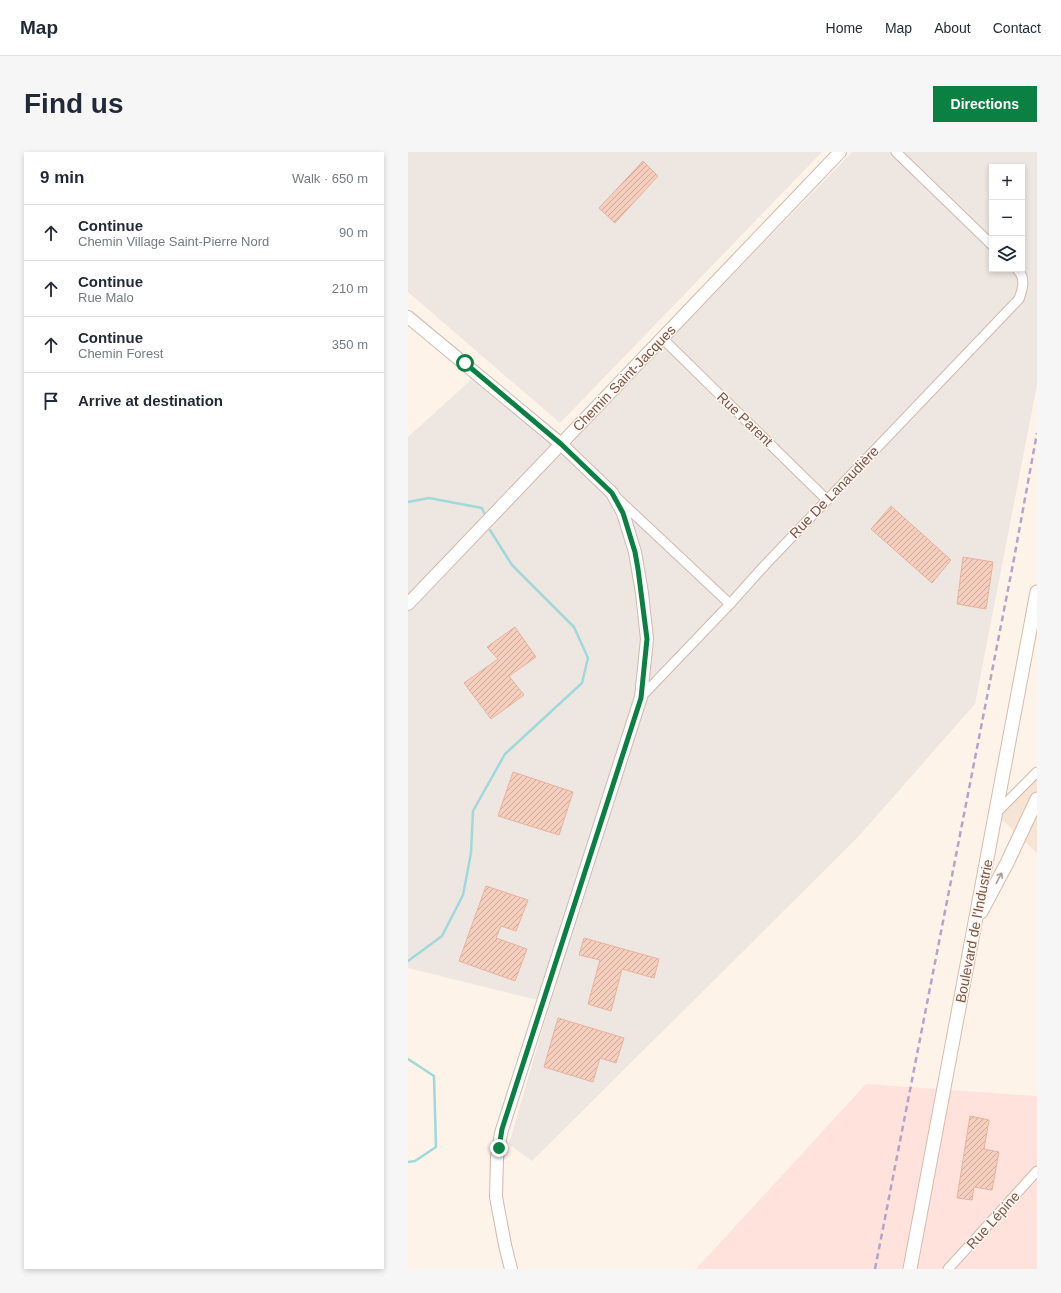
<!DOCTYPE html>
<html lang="en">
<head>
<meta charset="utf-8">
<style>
	body { margin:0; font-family:Helvetica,sans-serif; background:#f6f6f7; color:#1f2937 }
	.controls { position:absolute; right:12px; top:12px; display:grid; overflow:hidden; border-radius:0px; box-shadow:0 2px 6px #0003 }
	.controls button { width:36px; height:36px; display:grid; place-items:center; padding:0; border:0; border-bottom:1px solid #e0e1e3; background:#fff; color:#1f2937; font:20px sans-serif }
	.stop { position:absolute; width:12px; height:12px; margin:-9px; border:3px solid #0b8043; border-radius:50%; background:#fff }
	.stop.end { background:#0b8043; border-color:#fff; box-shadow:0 1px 4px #0008 }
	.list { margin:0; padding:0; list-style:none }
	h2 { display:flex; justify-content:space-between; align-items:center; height:52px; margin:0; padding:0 16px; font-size:17px }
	h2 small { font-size:13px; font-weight:400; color:#747a83 }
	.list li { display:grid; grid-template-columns:26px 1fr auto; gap:12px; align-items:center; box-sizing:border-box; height:56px; padding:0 16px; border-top:1px solid #e0e1e3 }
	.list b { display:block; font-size:15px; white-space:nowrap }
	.list p { margin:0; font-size:13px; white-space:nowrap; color:#747a83 }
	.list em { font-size:13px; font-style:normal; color:#747a83 }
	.icon { flex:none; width:22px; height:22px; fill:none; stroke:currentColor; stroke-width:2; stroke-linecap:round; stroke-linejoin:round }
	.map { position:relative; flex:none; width:629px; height:1117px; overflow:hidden; border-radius:0px }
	header { display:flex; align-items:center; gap:24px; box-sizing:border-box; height:56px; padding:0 20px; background:#fff; border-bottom:1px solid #e0e1e3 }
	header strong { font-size:19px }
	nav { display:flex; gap:22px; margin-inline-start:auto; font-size:14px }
	.intro { display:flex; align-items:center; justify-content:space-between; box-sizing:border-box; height:96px; padding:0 24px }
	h1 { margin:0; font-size:28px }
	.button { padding:10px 18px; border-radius:0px; background:#0b8043; color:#fff; font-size:14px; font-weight:700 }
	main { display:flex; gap:24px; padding:0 24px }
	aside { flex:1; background:#fff; border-radius:0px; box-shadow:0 2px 6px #0003 }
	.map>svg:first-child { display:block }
	.residential { fill:#f6e4d5 }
	.commercial { fill:#ffe2db }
	.industrial { fill:#eee6e1; fill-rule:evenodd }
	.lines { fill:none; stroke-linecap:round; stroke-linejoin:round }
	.stream { stroke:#9fd9dc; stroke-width:2.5 }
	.building { fill:url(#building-hatch); stroke:#e9b29c }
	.minor-casing { stroke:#d1b9ac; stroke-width:11 }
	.tertiary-casing { stroke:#d1b9ac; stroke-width:14 }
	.secondary-casing { stroke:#d7bbab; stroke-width:15 }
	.minor { stroke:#fff; stroke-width:9 }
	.tertiary { stroke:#fff; stroke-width:12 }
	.secondary { stroke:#fff; stroke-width:13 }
	.rail { stroke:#b4a4ca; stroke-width:2.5; stroke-dasharray:6 4; stroke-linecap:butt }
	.oneway { stroke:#af9a92 }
	.route { stroke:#0b8043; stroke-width:5 }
	.labels { text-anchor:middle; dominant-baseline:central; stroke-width:3; stroke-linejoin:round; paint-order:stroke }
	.street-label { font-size:14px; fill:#7a5649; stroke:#fff7f0 }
</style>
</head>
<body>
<header>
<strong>Map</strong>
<nav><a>Home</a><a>Map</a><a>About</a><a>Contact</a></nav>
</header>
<div class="intro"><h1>Find us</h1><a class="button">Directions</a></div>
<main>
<aside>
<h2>9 min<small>Walk · 650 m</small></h2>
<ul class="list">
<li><svg class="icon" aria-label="ahead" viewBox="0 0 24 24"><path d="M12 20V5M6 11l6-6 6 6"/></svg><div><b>Continue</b><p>Chemin Village Saint-Pierre Nord</p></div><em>90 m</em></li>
<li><svg class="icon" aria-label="ahead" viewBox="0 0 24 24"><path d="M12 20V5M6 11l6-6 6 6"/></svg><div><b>Continue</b><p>Rue Malo</p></div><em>210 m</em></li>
<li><svg class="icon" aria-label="ahead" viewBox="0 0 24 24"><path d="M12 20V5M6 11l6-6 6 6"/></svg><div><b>Continue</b><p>Chemin Forest</p></div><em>350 m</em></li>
<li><svg class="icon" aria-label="arrive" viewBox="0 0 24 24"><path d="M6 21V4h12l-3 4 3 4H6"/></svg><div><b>Arrive at destination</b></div></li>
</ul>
</aside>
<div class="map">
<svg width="629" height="1117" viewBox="0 0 629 1117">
	<defs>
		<pattern id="building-hatch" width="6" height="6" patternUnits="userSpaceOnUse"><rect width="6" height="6" fill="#f5cebd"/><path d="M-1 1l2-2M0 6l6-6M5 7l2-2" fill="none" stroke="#cbaa9c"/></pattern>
	</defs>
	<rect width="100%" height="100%" fill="#fef3e8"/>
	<polygon class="residential" points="629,619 629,701 588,662"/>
	<polygon class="commercial" points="458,932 629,944 629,1117 288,1117"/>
	<g class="industrial">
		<polygon points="0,0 414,0 152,271 0,140"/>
		<path d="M444 0H629V233L567 552 450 685 124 1009 101 992 142 851 0 816V285L65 226 152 300ZM584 15H614V117H584Z"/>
	</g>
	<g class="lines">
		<g class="stream">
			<polyline points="0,350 21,346 74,356 76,361"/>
			<polyline points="0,809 34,784 55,743 63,701 65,659 97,602 174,531 180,506 166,475 104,413 82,378"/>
			<polyline points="0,907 26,924 28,995 7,1009 0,1010"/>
		</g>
	</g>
	<g class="building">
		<polygon points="235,9 250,24 207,71 191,56"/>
		<polygon points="483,354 543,408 524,431 463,377"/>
		<polygon points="555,405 585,410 578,457 549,452"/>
		<polygon points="107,475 128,505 101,524 116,543 83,567 56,531 90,507 79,495"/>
		<polygon points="105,620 165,640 151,683 90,664"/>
		<polygon points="78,734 120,748 108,779 93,774 88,786 119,797 107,829 51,809"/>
		<polygon points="176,786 251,807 246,826 214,817 203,859 180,852 192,808 171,803"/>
		<polygon points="150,866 216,886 208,911 192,906 185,930 136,915"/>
		<polygon points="562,964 581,968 576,997 591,1000 584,1038 566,1035 564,1048 549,1046"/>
	</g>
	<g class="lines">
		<defs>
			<g id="minor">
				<polyline points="488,0 584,93"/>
				<polyline points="254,186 419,348"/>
				<polyline points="209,346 322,452"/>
				<path d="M233 545 322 452 357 413 611 147C615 136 618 126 609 117"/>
				<polyline points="588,661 629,620"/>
				<polyline points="540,1117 629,1019"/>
			</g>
			<g id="tertiary">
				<polyline points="0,165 153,292 204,341 215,361 227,400 234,441 239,487 233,545 93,981 89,1006 88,1045 97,1093 103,1117"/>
				<polyline points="0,452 432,0"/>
			</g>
			<g id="secondary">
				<polyline points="573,760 599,711 629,647"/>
				<polyline points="502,1117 629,440"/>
			</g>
		</defs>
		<use href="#minor" class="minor-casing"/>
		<use href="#tertiary" class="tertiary-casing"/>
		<use href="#secondary" class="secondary-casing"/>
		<use href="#minor" class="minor"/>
		<use href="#tertiary" class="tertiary"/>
		<use href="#secondary" class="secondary"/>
		<polyline class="rail" points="467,1117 605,412 629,281"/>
	</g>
	<defs><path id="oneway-shaft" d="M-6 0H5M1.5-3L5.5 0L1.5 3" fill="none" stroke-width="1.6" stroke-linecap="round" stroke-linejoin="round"/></defs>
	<use class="oneway" href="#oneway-shaft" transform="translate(591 726) rotate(-62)"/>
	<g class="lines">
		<polyline class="route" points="57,211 153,292 204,341 215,361 227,400 230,417 239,487 233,546 94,977 91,996"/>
	</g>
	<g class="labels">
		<g class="street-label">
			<text transform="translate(216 226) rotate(-46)">Chemin Saint-Jacques</text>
			<text transform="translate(337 267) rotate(44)">Rue Parent</text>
			<text transform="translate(426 340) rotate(-46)">Rue De Lanaudière</text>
			<text transform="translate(566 779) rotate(-79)">Boulevard de l'Industrie</text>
			<text transform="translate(585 1068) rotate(-48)">Rue Lépine</text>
		</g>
	</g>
</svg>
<div class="controls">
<button>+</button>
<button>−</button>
<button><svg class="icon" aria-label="layers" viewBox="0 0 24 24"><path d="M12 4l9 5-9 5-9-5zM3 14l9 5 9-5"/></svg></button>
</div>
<div class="stop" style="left:57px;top:211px"></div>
<div class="stop end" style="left:91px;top:996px"></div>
</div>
</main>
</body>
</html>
